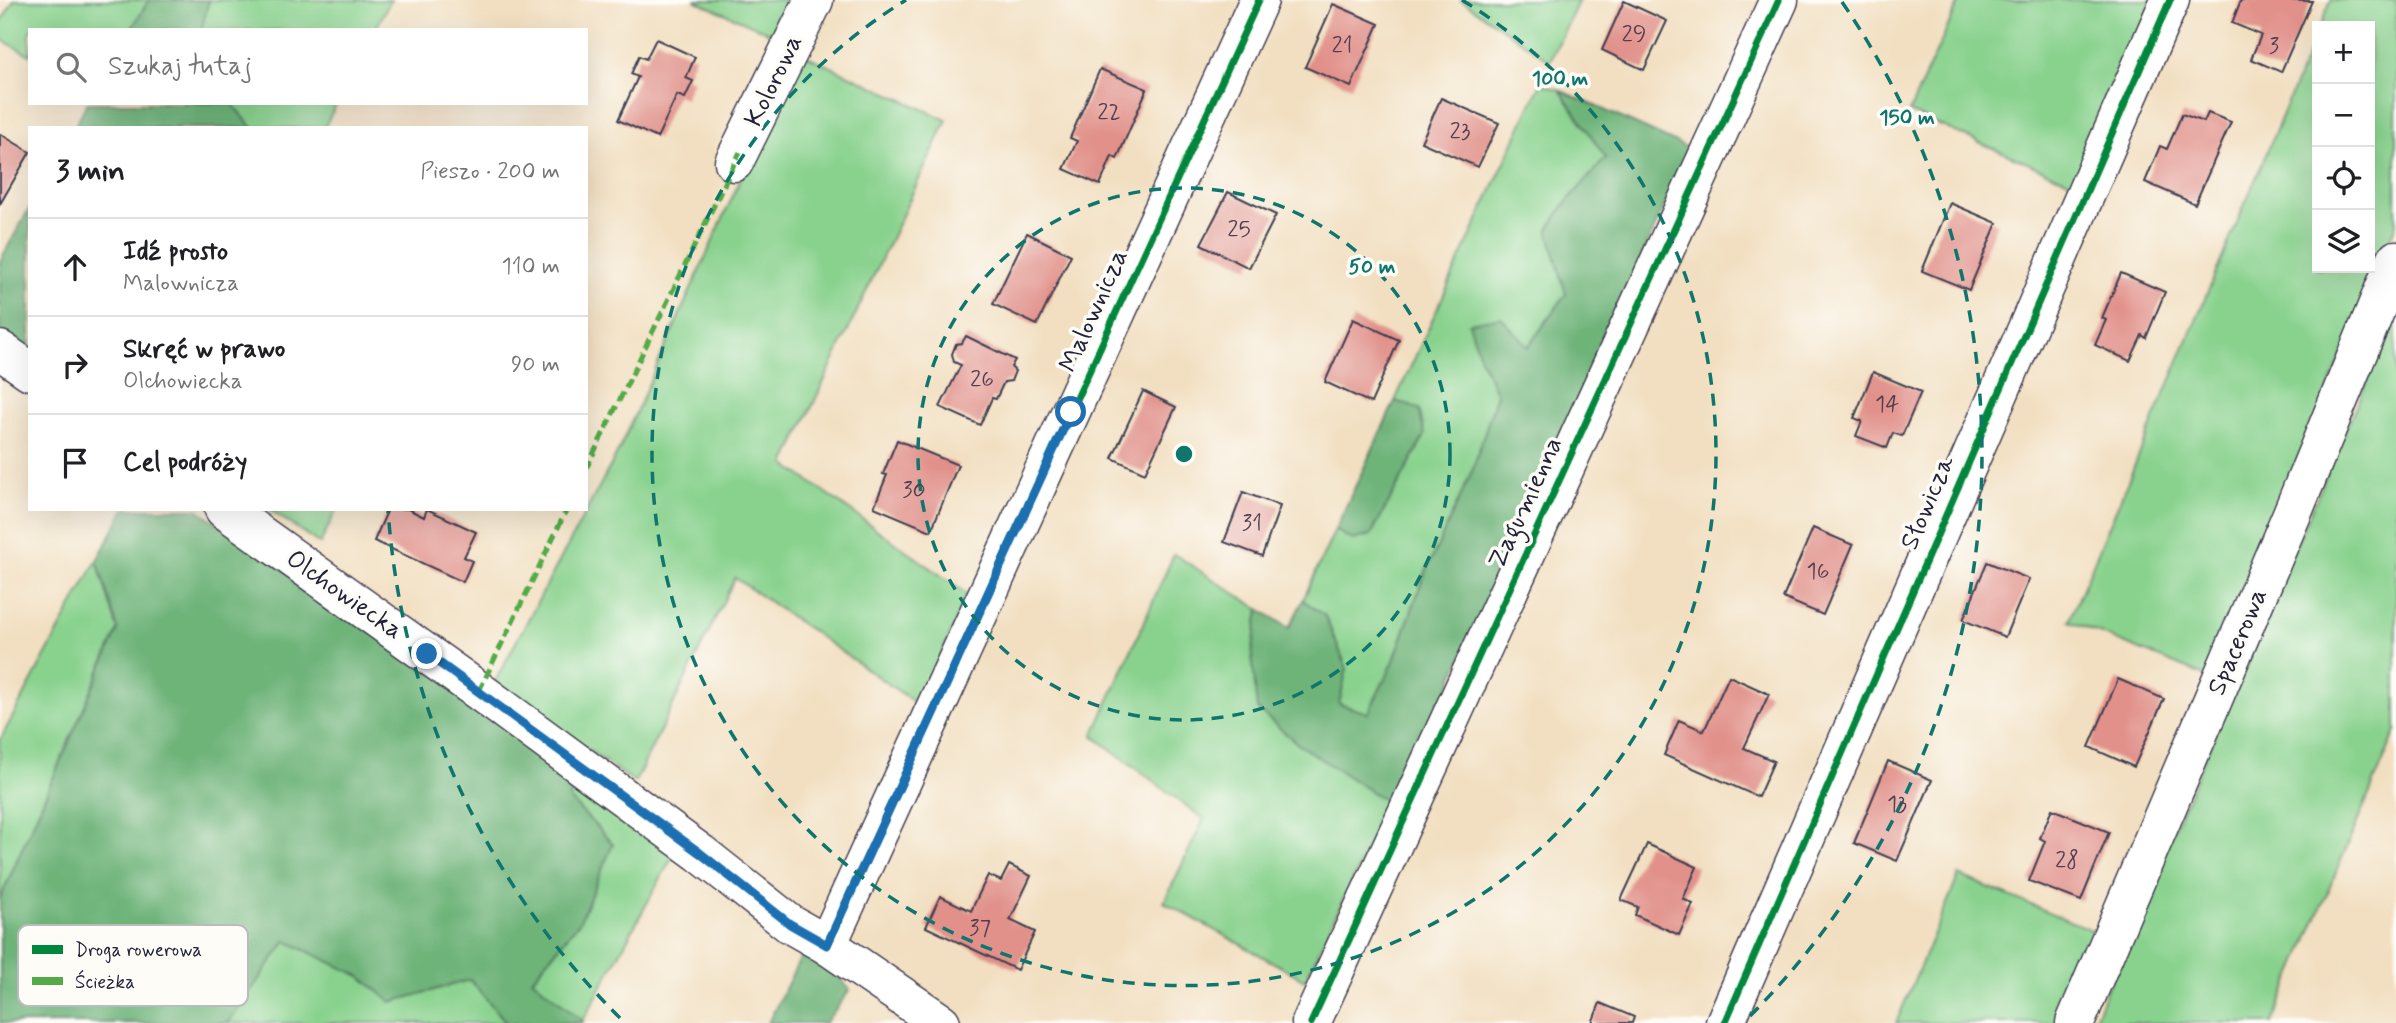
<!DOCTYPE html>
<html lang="pl">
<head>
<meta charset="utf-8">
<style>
	body { margin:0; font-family:Mynerve,sans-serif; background:#f6f6f6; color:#202124 }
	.controls { position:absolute; right:21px; top:21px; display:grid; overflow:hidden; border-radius:0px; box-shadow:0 7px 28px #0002 }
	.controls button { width:63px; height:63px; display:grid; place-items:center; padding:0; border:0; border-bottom:2px solid #e0e0e0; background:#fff; color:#202124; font:35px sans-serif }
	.stop { position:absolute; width:21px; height:21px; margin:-16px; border:5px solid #1f6fb2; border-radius:50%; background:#fff }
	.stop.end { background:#1f6fb2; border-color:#fff; box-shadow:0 2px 7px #0008 }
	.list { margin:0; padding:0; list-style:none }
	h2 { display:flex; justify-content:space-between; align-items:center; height:91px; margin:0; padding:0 28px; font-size:30px }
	h2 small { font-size:23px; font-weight:400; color:#757577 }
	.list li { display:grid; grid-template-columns:46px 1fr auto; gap:21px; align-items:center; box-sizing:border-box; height:98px; padding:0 28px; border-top:2px solid #e0e0e0 }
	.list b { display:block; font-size:26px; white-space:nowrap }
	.list p { margin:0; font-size:23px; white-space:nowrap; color:#757577 }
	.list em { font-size:23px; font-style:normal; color:#757577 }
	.icon { flex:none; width:38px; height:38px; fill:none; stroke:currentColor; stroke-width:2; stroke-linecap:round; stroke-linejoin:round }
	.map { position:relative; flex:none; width:2396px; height:1023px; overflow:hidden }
	.search { position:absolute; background:#fff; box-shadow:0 7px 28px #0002; left:28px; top:28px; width:560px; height:77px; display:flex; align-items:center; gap:18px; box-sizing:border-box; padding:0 24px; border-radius:0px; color:#757577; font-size:26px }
	.panel { position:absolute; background:#fff; box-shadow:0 7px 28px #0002; left:28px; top:126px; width:560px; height:385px; border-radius:0px }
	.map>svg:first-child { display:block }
	.green { fill:#89d28e; stroke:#567a64; stroke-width:2 }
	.forest { fill:#6eb479; stroke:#486b5a; stroke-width:2 }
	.building { fill:#e1918a }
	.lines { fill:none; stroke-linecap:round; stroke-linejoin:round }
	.street-casing { stroke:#413e4f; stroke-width:41 }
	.street { stroke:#fff; stroke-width:38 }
	.quiet { stroke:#53aa46; stroke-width:5; stroke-dasharray:10 5; stroke-linecap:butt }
	.cycleway-casing { stroke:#fdfcf7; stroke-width:11 }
	.cycleway { stroke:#00873e; stroke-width:7 }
	.route { stroke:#1f6fb2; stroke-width:9 }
	.ring { fill:none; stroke:#0f766e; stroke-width:3.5; stroke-dasharray:12 9 }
	.labels { text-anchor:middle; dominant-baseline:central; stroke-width:7; stroke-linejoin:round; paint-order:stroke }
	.number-label { font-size:23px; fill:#523e4f }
	.street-label { font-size:26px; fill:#22223b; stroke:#fdfcf7 }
	.key { fill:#fdfcf7; stroke:#bbbbbf; stroke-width:2 }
	.key-label { font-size:19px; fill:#22223b }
	.centre { fill:#0f766e; stroke:#fdfcf7; stroke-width:3.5 }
	.ring-label { font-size:21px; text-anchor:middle; font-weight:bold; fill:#0f766e; stroke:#fdfcf7; stroke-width:7; stroke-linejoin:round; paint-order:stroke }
</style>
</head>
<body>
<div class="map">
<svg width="2396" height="1023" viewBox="0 0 2396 1023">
	<rect width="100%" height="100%" fill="#fdfcf7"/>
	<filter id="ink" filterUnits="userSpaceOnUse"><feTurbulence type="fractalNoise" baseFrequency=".0143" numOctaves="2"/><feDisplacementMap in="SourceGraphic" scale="14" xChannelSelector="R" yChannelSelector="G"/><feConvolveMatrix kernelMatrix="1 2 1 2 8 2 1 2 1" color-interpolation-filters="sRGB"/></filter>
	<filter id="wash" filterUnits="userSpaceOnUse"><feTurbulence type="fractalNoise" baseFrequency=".00686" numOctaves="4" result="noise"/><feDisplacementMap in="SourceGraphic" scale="28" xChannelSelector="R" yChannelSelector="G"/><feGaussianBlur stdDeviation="1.57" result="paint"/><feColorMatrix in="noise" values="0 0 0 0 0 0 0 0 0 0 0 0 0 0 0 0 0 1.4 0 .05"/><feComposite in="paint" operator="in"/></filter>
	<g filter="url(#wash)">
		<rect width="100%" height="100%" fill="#f2dfc1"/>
		<g class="green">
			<polygon points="14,0 149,0 131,30 30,30 30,55 0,39 0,24"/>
			<polygon points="209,0 391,0 375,30 201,30"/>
			<polygon points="694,0 799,0 781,38"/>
			<polygon points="1461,0 1579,0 1550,61"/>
			<polygon points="1960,0 2152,0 2078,185 1909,112"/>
			<polygon points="2331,0 2396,0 2396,224 2209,678 2069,621 2317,33 2317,268 2370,268 2370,26 2320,26"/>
			<polygon points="803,54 947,120 785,464 967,594 920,706 735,578 635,782 493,685 620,448 749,160"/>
			<polygon points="1541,83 1560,90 1606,158 1564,205 1548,230 1566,294 1528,347 1480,358 1497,394 1473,469 1424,576 1393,663 1368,714 1339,705 1303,600 1335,530 1353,540 1371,535 1425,435 1419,409 1395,401"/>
			<polygon points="231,103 337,103 324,128 253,128"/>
			<polygon points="2396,314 2396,731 2272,1023 2093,1023 2143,901"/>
			<polygon points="269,509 337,509 320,544"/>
			<polygon points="1174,554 1259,609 1252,654 1258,709 1298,744 1389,803 1305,980 1164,902 1204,819 1093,736"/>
			<polygon points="97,560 118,630 0,899 0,740"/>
			<polygon points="575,787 676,850 583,1021 532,980 580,921 569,798"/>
			<polygon points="1959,875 2101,934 2063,1023 1896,1023"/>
			<polygon points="286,941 360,976 391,1002 470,979 507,1023 228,1023"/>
		</g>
		<g class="forest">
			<polygon points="149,0 209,0 201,30 131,30"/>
			<polygon points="1560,90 1690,149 1429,731 1389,803 1298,744 1257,709 1252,654 1259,609 1289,628 1303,600 1325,616 1347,668 1339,704 1368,713 1393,663 1424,576 1473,469 1497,394 1480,358 1469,323 1501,317 1528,347 1566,294 1548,230 1564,205 1606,158"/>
			<polygon points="87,103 231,103 253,128 74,128"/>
			<polygon points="30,207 30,349 0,329 0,261"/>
			<polygon points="1395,401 1419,409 1425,435 1371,535 1353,540 1335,530"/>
			<polygon points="125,509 197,509 480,705 575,787 569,798 613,844 580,921 532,979 583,1021 582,1023 507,1023 470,980 391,1002 360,976 286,941 228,1023 0,1023 0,899 118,630 97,560"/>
			<polygon points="809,941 850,990 825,1023 768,1023"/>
		</g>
		<g id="blocks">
			<g class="building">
				<polygon points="2241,0 2312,1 2281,72 2251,59 2261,35 2232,23"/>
				<polygon points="1624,1 1667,21 1644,70 1602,50"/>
				<polygon points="1333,4 1379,24 1351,87 1305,67"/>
				<polygon points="656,39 695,57 686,78 693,81 685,98 677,95 657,138 618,120 638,77 631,74 639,56 646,59"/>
				<polygon points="1100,69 1147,89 1117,159 1112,156 1100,185 1064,169 1077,141 1070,138"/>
				<polygon points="1441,98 1499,123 1478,167 1421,142"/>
				<polygon points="2208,113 2231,122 2195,204 2145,182 2160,146 2167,149 2182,114 2204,122"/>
				<polygon points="0,134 30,152 0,204"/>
				<polygon points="1228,192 1276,215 1249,268 1201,244"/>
				<polygon points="1950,203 1997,223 1969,290 1922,271"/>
				<polygon points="1027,233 1071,255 1037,325 993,304"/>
				<polygon points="2121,273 2165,292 2146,338 2142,335 2130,361 2095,345 2106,320 2102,318"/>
				<polygon points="1353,319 1399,340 1371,403 1325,382"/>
				<polygon points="966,336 1015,360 1011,367 1015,371 1011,381 1004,382 996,399 992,398 980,425 940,407 961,365 954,362 952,354 956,344 962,343"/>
				<polygon points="1873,372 1921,392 1902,436 1893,433 1887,448 1856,436 1862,421 1854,418"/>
				<polygon points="1143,391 1176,407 1145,473 1112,458"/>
				<polygon points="897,440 958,465 931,531 874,507 887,475 883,474"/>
				<polygon points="1243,492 1280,506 1262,556 1224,542"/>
				<polygon points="388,509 408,509 424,517 427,509 476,532 464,557 472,561 463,582 374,541"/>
				<polygon points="1813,528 1853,545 1823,615 1783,598"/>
				<polygon points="1987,562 2029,579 2005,637 1963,620"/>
				<polygon points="1729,676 1769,694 1744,748 1774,761 1758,797 1664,755 1679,720 1704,731"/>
				<polygon points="2118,679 2164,699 2134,767 2089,747"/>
				<polygon points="1888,761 1932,780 1897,861 1854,843"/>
				<polygon points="2052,809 2109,832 2081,901 2029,881 2045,841 2040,838"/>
				<polygon points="1647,844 1697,867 1683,899 1693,904 1679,935 1635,915 1638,907 1621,900"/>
				<polygon points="1009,865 1031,876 1010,920 1035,932 1017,970 926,927 940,896 971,911 988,875 1001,881"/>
				<polygon points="1600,1003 1634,1017 1632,1023 1592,1023"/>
			</g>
		</g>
	</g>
	<g filter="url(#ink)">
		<use href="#blocks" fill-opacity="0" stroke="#413e4f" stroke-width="2"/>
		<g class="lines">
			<defs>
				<g id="street">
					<polyline points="734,162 814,0"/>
					<polyline points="0,350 30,371"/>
					<polyline points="224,509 479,691 700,853 790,924 827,945 941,1023"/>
					<polyline points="827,945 1259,0"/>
					<polyline points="1311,1023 1779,0"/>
					<polyline points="1725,1023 2170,0"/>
					<polyline points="2075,1023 2292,514 2396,260"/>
				</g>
			</defs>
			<use href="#street" class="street-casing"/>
			<use href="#street" class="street"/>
			<g class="quiet">
				<polyline points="586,469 740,152"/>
				<polyline points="479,691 567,509"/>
			</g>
			<defs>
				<g id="cycleway">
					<polyline points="827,945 1259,0"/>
					<polyline points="1311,1023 1779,0"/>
					<polyline points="1725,1023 2170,0"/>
				</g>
			</defs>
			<use href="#cycleway" class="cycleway-casing"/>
			<use href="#cycleway" class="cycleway"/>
		</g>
	</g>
	<g class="lines" filter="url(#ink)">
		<polyline class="route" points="427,654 700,853 790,924 827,945 1071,412"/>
	</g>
	<g class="ring">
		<circle cx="1184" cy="454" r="266"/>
		<path d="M1462 0A532 532 0 1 1 906 0"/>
		<path d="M620 1018A798 798 0 0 1 388 510M1842 2A798 798 0 0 1 1748 1018"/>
	</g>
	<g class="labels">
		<g class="number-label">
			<text x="1634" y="35">29</text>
			<text x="1342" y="46">21</text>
			<text x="2274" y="47">3</text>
			<text x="1109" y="113">22</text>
			<text x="1460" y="132">23</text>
			<text x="1239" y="230">25</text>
			<text x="982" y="380">26</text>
			<text x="1887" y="405">14</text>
			<text x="914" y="491">30</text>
			<text x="1252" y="524">31</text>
			<text x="1818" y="572">16</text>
			<text x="1897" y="805">13</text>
			<text x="2067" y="861">28</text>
			<text x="980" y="929">37</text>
		</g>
		<g class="street-label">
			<text transform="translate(774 81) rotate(-64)">Kolorowa</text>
			<text transform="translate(1094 311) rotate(-66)">Malownicza</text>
			<text transform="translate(1526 503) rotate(-65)">Zagumienna</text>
			<text transform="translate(1928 503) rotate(-67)">Słowicza</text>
			<text transform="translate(344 595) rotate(35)">Olchowiecka</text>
			<text transform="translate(2238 642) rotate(-67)">Spacerowa</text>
		</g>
	</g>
	<rect x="18" y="925" width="230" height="81" rx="10" class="key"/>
	<rect x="32" y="945" width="31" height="9" fill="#00873e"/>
	<rect x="32" y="977" width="31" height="8" fill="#53aa46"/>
	<g class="key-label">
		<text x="75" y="956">Droga rowerowa</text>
		<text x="75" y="988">Ścieżka</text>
	</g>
	<circle cx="1184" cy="454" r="10" class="centre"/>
	<g class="ring-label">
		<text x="1560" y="85">100 m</text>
		<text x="1907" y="124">150 m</text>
		<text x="1372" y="273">50 m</text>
	</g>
</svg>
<div class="controls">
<button>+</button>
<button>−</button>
<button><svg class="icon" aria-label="locate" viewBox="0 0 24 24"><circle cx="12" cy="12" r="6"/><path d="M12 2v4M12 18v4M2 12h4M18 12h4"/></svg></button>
<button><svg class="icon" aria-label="layers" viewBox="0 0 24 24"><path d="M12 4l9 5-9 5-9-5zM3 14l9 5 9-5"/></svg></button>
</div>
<div class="stop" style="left:1071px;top:412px"></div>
<div class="stop end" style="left:427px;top:654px"></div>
<div class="search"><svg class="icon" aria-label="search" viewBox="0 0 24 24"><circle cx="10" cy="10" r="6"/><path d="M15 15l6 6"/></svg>Szukaj tutaj</div>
<section class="panel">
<h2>3 min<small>Pieszo · 200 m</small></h2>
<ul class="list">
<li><svg class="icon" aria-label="ahead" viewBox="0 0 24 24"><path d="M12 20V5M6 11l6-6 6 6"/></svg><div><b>Idź prosto</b><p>Malownicza</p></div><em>110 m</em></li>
<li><svg class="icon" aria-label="right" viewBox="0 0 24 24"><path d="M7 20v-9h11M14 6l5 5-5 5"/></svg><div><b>Skręć w prawo</b><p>Olchowiecka</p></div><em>90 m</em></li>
<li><svg class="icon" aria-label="arrive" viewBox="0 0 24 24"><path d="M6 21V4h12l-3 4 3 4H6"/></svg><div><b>Cel podróży</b></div></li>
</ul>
</section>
</div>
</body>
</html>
